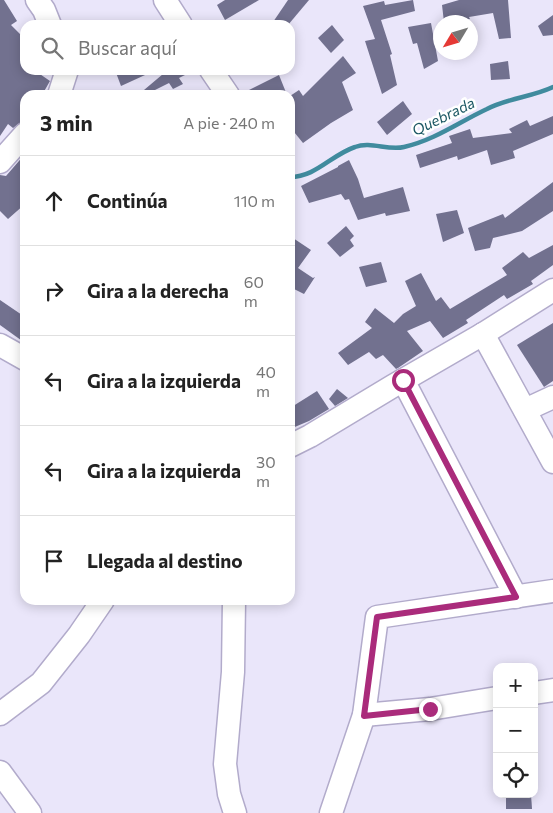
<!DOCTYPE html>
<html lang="es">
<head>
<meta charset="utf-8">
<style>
	body { margin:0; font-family:Commissioner,sans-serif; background:#f6f6f6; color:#222 }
	.controls { position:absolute; right:15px; bottom:15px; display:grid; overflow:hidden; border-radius:10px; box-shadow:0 2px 12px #0003 }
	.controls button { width:45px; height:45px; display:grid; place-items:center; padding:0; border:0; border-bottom:1px solid #e0e0e0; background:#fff; color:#222; font:25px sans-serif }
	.compass { position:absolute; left:433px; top:15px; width:45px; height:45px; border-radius:50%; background:#fff; box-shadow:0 2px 12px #0003; rotate:232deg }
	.stop { position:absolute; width:15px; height:15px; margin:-11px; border:4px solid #aa2b7b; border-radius:50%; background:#fff }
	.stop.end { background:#aa2b7b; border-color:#fff; box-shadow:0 1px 5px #0008 }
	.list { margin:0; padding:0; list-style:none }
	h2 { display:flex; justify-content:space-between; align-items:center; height:65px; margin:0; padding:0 20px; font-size:21px }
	h2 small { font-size:16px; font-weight:400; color:#767676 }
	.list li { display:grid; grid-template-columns:32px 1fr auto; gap:15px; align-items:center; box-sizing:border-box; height:90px; padding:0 20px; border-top:1px solid #e0e0e0 }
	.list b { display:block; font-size:19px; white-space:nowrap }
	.list em { font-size:16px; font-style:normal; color:#767676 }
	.icon { flex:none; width:28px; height:28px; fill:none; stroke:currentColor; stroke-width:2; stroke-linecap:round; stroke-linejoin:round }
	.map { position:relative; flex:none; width:553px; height:813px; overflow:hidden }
	.search { position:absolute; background:#fff; box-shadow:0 2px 12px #0003; left:20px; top:20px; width:275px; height:55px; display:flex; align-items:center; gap:12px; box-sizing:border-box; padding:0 18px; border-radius:15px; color:#767676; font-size:19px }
	.panel { position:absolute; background:#fff; box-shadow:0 2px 12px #0003; left:20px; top:90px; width:275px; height:515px; border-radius:15px }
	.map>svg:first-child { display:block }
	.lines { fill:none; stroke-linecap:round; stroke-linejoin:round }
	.stream { stroke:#408b9e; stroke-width:4.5 }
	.building { fill:#72718f }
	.minor-casing { stroke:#b2abcb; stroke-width:25 }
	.minor { stroke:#fff; stroke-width:22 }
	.route { stroke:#aa2b7b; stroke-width:6 }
	.labels { text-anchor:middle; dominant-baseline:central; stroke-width:5; stroke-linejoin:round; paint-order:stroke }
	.water-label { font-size:15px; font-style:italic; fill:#1b5763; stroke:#fff }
</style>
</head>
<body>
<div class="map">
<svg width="553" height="813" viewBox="0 0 553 813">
	<rect width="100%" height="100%" fill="#eae6fa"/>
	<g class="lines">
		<path class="stream" d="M290 177C316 177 331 155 355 147 371 141 388 151 404 147 435 140 459 122 487 109 508 98 532 97 553 87"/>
	</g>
	<g class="building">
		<polygon points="0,0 4,0 17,21 11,25 25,39 25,70 34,70 50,81 42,95 25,95 25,119 13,128 8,124 0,136"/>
		<polygon points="225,0 259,0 225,20 217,5"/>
		<polygon points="288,0 309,0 288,25 271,25"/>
		<polygon points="413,0 415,11 381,20 392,54 390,55 397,85 382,94 365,41 375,39 363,6 384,1 385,5"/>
		<polygon points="459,0 508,0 511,38 499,39 493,13 469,17 470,19 444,22 442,5"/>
		<polygon points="553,15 553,35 543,36 538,26"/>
		<polygon points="431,23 438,61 424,69 417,43 413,44 408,27"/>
		<polygon points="332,25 344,40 331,53 318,38"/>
		<polygon points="343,56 356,73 342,82 353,110 331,123 303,143 290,127 290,96 299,90 303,96"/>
		<polygon points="508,61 510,79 491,80 490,64"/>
		<polygon points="115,70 156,70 121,86"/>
		<polygon points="160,70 195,70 179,78 183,84 173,89 169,83 147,94 144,90 163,74"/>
		<polygon points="279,75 287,95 241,95 241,94"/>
		<polygon points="403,101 412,114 387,135 377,122"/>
		<polygon points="553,116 553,134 513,151 515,158 491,165 487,150 458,160 457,156 420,168 416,155 452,143 449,136 470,129 473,138 512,133 509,129 527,120 530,126"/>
		<polygon points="25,154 25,204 8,219 0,211 0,175 6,176"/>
		<polygon points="349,160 358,179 364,198 403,187 410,211 386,216 385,213 358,220 349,199 345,200 341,194 309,203 301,186 338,167 338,166"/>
		<polygon points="553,182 553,211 522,231 493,238 490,248 475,251 468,228 503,214 505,218"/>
		<polygon points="457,210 464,233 443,242 436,214"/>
		<polygon points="346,226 354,236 350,240 354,246 340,257 327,243"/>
		<polygon points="290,236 311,250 298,268 313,278 315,277 304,294 290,287"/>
		<polygon points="553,245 553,265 531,281 533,284 507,299 504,295 466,320 468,323 443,338 430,321 407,331 423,351 398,368 396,369 383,355 376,359 369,352 348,365 338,353 372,328 365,322 375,308 394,323 403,314 416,306 405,281 421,273 436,301 441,297 450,309 507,275 502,268 523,252 529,258"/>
		<polygon points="381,262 387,282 366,287 359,267"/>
		<polygon points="0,300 25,317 25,343 0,325"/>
		<polygon points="553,323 553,381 544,387 517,345"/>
		<polygon points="337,389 348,398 335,406 329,399"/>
		<polygon points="317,391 329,409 309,421 290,429 290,408"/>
		<polygon points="506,794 531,794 532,809 506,809"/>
	</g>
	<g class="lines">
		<defs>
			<g id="minor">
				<polyline points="37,0 44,10 50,25"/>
				<polyline points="165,0 181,25"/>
				<polyline points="211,70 228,95"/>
				<polyline points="59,95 67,70"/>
				<polyline points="0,162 25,134"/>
				<polyline points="483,334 553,462"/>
				<polyline points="0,345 25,359"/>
				<polyline points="403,380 516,597"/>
				<polyline points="525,410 553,397"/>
				<polyline points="290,446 310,436 393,386 483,334 553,290"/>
				<polyline points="234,600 233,672 225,764 229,794 235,813"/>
				<polyline points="534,693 553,690"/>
				<polyline points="0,714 41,683 79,635 103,600"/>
				<polyline points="364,715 430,709 497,698"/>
				<polyline points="0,772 30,813"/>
				<polyline points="331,813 364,715 377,617 553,591"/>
			</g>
		</defs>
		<use href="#minor" class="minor-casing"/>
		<use href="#minor" class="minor"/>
	</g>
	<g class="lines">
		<polyline class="route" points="403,380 516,597 377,617 364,716 430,709"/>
	</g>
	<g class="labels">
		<g class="water-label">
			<text transform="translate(443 116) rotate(-26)">Quebrada</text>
		</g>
	</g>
</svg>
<div class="controls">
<button>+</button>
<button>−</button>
<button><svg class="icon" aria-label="locate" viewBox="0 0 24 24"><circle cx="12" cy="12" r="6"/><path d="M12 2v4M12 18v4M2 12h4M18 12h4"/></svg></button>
</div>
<svg class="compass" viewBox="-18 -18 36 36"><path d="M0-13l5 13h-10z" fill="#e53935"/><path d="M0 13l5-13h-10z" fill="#767676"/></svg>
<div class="stop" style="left:403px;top:380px"></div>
<div class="stop end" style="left:430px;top:709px"></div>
<div class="search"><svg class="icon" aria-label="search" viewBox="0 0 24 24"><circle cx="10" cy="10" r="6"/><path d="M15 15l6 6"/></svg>Buscar aquí</div>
<section class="panel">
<h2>3 min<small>A pie · 240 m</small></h2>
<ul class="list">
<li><svg class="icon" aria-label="ahead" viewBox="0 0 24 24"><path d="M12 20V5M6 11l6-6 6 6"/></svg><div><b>Continúa</b></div><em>110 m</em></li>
<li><svg class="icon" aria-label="right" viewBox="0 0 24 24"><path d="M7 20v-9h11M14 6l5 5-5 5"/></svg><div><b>Gira a la derecha</b></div><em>60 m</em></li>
<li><svg class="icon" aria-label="left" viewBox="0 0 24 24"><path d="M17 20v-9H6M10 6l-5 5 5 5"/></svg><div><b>Gira a la izquierda</b></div><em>40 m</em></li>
<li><svg class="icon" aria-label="left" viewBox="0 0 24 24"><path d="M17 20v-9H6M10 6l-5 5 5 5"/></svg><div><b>Gira a la izquierda</b></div><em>30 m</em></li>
<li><svg class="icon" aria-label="arrive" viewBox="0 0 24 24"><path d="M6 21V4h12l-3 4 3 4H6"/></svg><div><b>Llegada al destino</b></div></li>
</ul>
</section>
</div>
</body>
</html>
